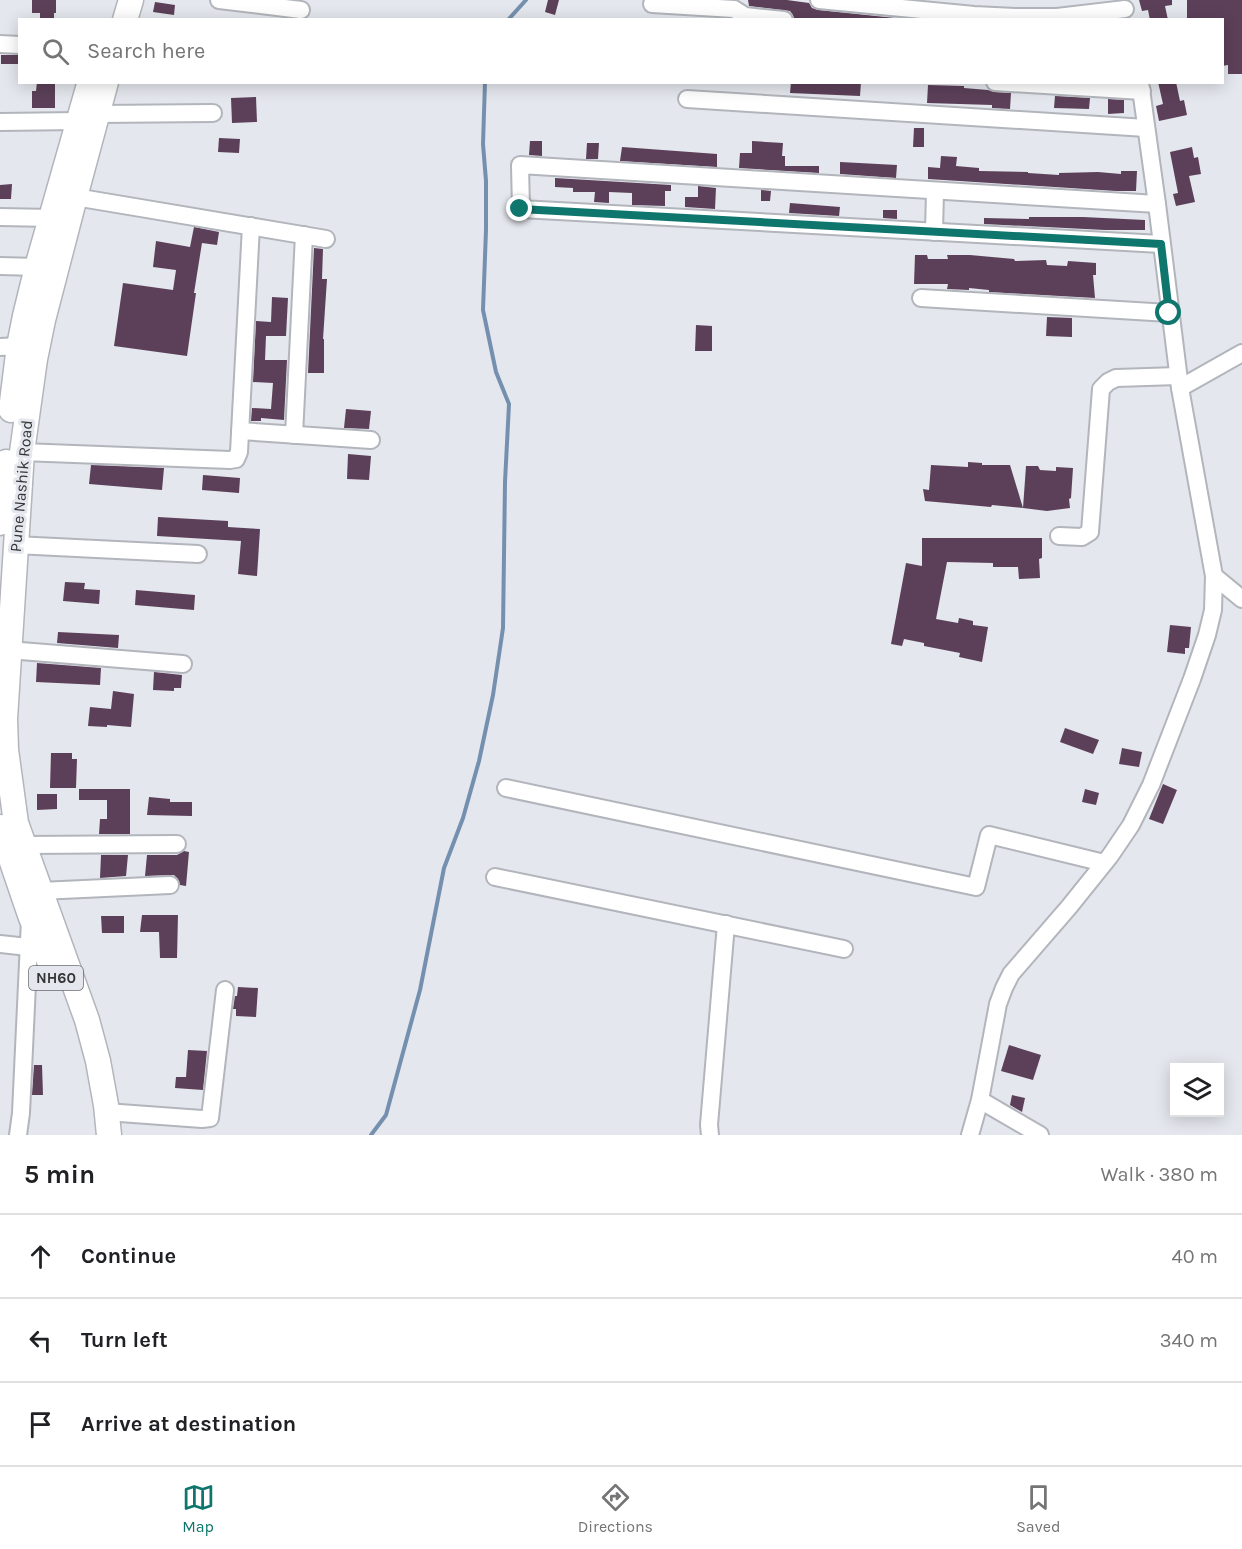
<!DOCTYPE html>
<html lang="en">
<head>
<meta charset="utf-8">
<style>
	body { margin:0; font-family:Karla,sans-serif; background:#f6f6f6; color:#202124 }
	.controls { position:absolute; right:18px; bottom:18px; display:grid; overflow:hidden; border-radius:0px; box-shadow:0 3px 15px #0003 }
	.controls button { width:54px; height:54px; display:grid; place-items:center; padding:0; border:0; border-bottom:2px solid #e0e0e0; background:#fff; color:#202124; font:30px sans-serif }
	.stop { position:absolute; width:18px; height:18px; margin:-14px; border:4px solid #0f766e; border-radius:50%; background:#fff }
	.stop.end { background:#0f766e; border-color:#fff; box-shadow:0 2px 6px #0008 }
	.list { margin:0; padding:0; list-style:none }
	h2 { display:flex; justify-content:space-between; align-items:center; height:78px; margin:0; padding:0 24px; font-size:26px }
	h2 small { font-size:20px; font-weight:400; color:#757577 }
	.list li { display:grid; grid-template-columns:39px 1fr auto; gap:18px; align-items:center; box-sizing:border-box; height:84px; padding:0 24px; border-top:2px solid #e0e0e0 }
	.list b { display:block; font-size:22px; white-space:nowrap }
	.list em { font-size:20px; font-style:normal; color:#757577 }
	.icon { flex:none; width:33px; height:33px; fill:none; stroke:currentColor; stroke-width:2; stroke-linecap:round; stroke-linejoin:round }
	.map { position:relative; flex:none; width:1242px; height:1135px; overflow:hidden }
	.search { position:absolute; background:#fff; box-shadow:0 3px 15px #0003; left:18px; right:18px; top:18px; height:66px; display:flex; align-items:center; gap:15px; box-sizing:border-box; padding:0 21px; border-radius:0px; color:#757577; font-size:22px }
	.sheet { height:330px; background:#fff }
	nav { display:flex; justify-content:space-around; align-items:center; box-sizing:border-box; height:84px; border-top:2px solid #e0e0e0; background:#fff; font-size:16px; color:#757577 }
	nav a { display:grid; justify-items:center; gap:3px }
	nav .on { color:#0f766e }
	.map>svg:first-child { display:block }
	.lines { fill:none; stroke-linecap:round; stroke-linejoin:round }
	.stream { stroke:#7590ae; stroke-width:4 }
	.building { fill:#5c4059 }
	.minor-casing { stroke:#b2b5bb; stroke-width:20 }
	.highway-casing { stroke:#b2b5bb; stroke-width:27 }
	.minor { stroke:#fff; stroke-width:16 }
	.highway { stroke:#fff; stroke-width:24 }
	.route { stroke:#0f766e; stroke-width:8 }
	.labels { text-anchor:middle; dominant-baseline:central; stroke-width:6; stroke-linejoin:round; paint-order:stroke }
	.shield { fill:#e4e7ed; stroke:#686a6d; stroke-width:1.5 }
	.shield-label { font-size:15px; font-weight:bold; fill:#333436 }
	.street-label { font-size:16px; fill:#333436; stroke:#e4e7ed }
</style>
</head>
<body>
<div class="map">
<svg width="1242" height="1135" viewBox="0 0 1242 1135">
	<rect width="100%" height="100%" fill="#e4e7ed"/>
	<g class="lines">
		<g class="stream">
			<polyline points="508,20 526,0"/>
			<polyline points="371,1135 386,1115 420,990 444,868 463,818 479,761 493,695 503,628 505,482 509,404 496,372 483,310 486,230 486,181 483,144 485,82"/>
		</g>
	</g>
	<g class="building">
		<polygon points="32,0 56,0 56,13 54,13 54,20 40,20 40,13 32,13"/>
		<polygon points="548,0 559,0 555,15 545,12"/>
		<polygon points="748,0 787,0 809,3 812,8 818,10 895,18 895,20 794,19 793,15 790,11 749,6"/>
		<polygon points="1139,0 1172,0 1172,5 1165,6 1168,20 1150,20 1148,10 1142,11"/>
		<polygon points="1187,0 1242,0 1242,74 1228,74 1228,65 1222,66 1222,18 1187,18"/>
		<polygon points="155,2 175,5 174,15 153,12"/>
		<rect x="1" y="55" width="19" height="9"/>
		<polygon points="37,82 55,82 55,108 32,108 32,91 36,91"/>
		<polygon points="791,82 861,82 860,96 790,93"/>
		<polygon points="1158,82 1176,82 1180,101 1184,100 1187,115 1159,121 1156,106 1163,104"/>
		<polygon points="928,85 964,86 964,88 988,90 994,92 1011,93 1010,109 992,108 992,105 927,103"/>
		<polygon points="1055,96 1090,98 1089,109 1054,108"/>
		<polygon points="256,97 257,122 232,123 231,98"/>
		<polygon points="1108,99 1124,100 1124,113 1108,114"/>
		<polygon points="914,128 924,128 924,147 913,147"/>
		<polygon points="219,138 240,139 239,153 218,152"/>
		<polygon points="530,141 542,141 542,156 529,155"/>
		<polygon points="752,141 783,143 782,156 785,156 785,166 819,166 819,173 739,168 740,153 752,153"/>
		<polygon points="587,143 599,143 598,159 586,159"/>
		<polygon points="622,147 717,154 717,167 620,161"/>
		<polygon points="1192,147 1194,158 1198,157 1201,174 1189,176 1195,202 1176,206 1173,194 1178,193 1170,152"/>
		<polygon points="941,156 957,157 956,166 979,168 979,171 1028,172 1028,173 1059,175 1059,173 1098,172 1121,174 1121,171 1137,171 1136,191 1116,191 928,179 928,167 940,168"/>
		<polygon points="840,162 897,165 896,178 840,174"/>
		<polygon points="555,178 671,185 671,191 665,191 665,206 632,205 632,193 609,192 609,203 594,202 595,192 573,192 573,188 555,187"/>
		<polygon points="12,184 11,199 0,199 0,185"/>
		<polygon points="698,186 716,188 715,209 685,207 685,197 698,197"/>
		<polygon points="761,190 771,191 770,201 761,201"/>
		<polygon points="790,203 840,207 839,216 789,213"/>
		<polygon points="883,210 897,210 897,219 883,218"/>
		<polygon points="1029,217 1083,217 1145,220 1145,230 1105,230 984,224 984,218 1029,219"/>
		<polygon points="194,227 219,232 217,245 202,243 194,293 196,293 187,356 114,346 123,283 173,290 176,270 153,267 156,241 190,247"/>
		<polygon points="314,248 323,249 322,279 327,279 323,339 324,339 324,373 308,373"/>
		<polygon points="915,255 927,255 928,259 948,259 947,255 970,255 1014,259 1015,261 1046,260 1047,265 1067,266 1068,261 1096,263 1096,275 1093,275 1095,298 989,292 989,290 969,288 969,290 947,289 948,284 914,284"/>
		<polygon points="272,297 288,298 286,336 266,336 265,360 287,360 284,420 261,418 261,421 251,421 252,408 271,409 273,383 253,382 256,321 271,322"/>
		<polygon points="1047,317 1072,318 1072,337 1046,336"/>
		<polygon points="696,325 712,326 712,351 695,351"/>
		<polygon points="346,409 371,411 369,429 344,428"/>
		<polygon points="348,454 371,456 369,480 347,479"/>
		<polygon points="968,462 982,463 982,465 1010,465 1023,508 992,505 991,507 925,501 923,489 929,490 931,465 968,467"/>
		<polygon points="91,465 164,468 162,490 89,484"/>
		<polygon points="1026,466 1038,466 1040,470 1056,471 1056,467 1073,468 1071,498 1069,499 1070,508 1047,511 1023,508"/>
		<polygon points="203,475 240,478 239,493 202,490"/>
		<polygon points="158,517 228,521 228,527 260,529 257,576 238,574 241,541 157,536"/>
		<polygon points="922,538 1042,538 1042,558 1039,559 1040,578 1019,579 1018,567 993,567 993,563 947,562 936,619 958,623 959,618 973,621 973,625 988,627 982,662 959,657 960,653 924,646 924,643 904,639 902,646 891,644 906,563 922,566"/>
		<polygon points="65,582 85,583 84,589 100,590 99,604 63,601"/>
		<polygon points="136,590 195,595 194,610 135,605"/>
		<polygon points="1170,625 1191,627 1189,648 1185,648 1185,654 1167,652"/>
		<polygon points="58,632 119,635 118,648 57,643"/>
		<polygon points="37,663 101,668 100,685 36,682"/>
		<polygon points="154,672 182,675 181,688 174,688 174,691 153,690"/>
		<polygon points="113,691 134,694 131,727 107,725 107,727 88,726 90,707 111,709"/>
		<polygon points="1065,728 1099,740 1093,754 1060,742"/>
		<polygon points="1122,748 1142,752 1139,767 1119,764"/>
		<polygon points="51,753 72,753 72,759 77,759 76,788 50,788"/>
		<polygon points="1163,784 1177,790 1163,824 1149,819"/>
		<polygon points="79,789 130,789 130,834 99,834 100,819 107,819 107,800 79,800"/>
		<polygon points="1085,789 1099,793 1096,805 1082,802"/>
		<polygon points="37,794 57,794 57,809 37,810"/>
		<polygon points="149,797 170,799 170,802 192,802 192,816 147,815"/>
		<polygon points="184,851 189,852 186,886 180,885 178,879 174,875 145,876 147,855 177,855"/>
		<polygon points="101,855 128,855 126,876 100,878"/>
		<polygon points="142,915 178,915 177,958 160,958 159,932 140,932"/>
		<polygon points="101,916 124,916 124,933 102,933"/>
		<polygon points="238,987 258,988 256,1017 236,1016 236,1009 233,1009 235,996 237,996"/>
		<polygon points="1009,1045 1041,1055 1033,1080 1001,1071"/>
		<polygon points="188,1050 207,1051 203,1090 175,1088 176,1077 186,1077"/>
		<polygon points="34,1065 42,1065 43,1095 32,1095"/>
		<polygon points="1012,1095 1025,1098 1022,1112 1010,1105"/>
	</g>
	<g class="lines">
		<defs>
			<g id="minor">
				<polyline points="219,0 301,10"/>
				<polyline points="819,0 974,15 1015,17 1057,17 1125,9"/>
				<polyline points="652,4 734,9 745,16 784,20"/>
				<polyline points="0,44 20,45"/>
				<polyline points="995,82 1142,91"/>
				<polyline points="687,99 1146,128"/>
				<polyline points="98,114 213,113"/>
				<polyline points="0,122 78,121"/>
				<polyline points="75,197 326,239"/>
				<polyline points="1157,204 520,165 521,209 1161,244"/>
				<polyline points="0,217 52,218"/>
				<polyline points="934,232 935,191"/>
				<polyline points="0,266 37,267"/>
				<polyline points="921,298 1169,313"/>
				<polyline points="0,347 19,346"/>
				<polyline points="1180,388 1242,353"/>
				<polyline points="240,431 371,440"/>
				<polyline points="294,435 304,235"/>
				<polyline points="22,452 230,460 236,459 239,452 251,226"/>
				<polyline points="1059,536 1082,537 1090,532 1101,389 1108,382 1116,378 1178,376"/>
				<polyline points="15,545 198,554"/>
				<polyline points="1214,576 1242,599"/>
				<polyline points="8,650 183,664"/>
				<polyline points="506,788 976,887 989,835 1104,863"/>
				<polyline points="24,845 177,844"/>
				<polyline points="495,877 844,949"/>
				<polyline points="40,891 170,885"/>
				<polyline points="0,944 28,947"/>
				<polyline points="980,1100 1040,1135"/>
				<polyline points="106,1112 202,1119 210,1118 225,990"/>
				<polyline points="18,1135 21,1113 30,920"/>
				<polyline points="710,1135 709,1125 726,924"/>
				<polyline points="970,1135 980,1100 998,1004 1004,988 1011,974 1069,907 1110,856 1131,825 1151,785 1192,679 1207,635 1213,610 1214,576 1180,388 1157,204 1140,82"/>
			</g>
			<g id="highway">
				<polyline points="125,20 131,0"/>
				<polyline points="106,82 75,197 43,320 35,359 22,452 5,719 6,750 16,823 87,1020 98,1061 106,1105 109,1135"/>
				<polyline points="11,410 19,346 25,316 37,267 88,88"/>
				<polyline points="0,523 6,462"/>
				<polyline points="0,827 30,915 54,973"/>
			</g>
		</defs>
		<use href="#minor" class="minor-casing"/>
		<use href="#highway" class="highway-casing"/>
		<use href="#minor" class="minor"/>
		<use href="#highway" class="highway"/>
	</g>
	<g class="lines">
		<polyline class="route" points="520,209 1161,244 1169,313"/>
	</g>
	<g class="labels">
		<rect class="shield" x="29" y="966" width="54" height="24" rx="4.5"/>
		<g class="shield-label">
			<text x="56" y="978">NH60</text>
		</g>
		<g class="street-label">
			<text transform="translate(21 486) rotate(-85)">Pune Nashik Road</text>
		</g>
	</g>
</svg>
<div class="controls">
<button><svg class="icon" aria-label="layers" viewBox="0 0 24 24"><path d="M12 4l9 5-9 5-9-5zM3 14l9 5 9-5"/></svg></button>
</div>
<div class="stop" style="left:1169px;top:313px"></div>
<div class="stop end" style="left:520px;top:209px"></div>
<div class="search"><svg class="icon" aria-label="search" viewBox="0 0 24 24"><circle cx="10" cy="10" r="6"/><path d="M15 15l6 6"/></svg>Search here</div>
</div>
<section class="sheet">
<h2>5 min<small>Walk · 380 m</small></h2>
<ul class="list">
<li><svg class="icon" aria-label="ahead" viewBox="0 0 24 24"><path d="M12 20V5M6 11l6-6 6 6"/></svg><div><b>Continue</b></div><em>40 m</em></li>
<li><svg class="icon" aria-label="left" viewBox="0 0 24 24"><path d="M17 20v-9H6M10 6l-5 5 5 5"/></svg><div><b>Turn left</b></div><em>340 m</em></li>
<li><svg class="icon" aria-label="arrive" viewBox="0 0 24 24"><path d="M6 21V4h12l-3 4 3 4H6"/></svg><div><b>Arrive at destination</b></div></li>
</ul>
</section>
<nav>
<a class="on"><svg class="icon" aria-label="map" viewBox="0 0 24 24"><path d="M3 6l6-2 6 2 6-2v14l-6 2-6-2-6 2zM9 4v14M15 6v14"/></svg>Map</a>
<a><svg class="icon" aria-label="directions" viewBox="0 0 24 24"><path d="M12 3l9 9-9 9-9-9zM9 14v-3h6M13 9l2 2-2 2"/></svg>Directions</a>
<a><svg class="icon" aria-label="saved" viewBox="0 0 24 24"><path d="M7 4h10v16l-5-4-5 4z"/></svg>Saved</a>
</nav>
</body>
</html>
